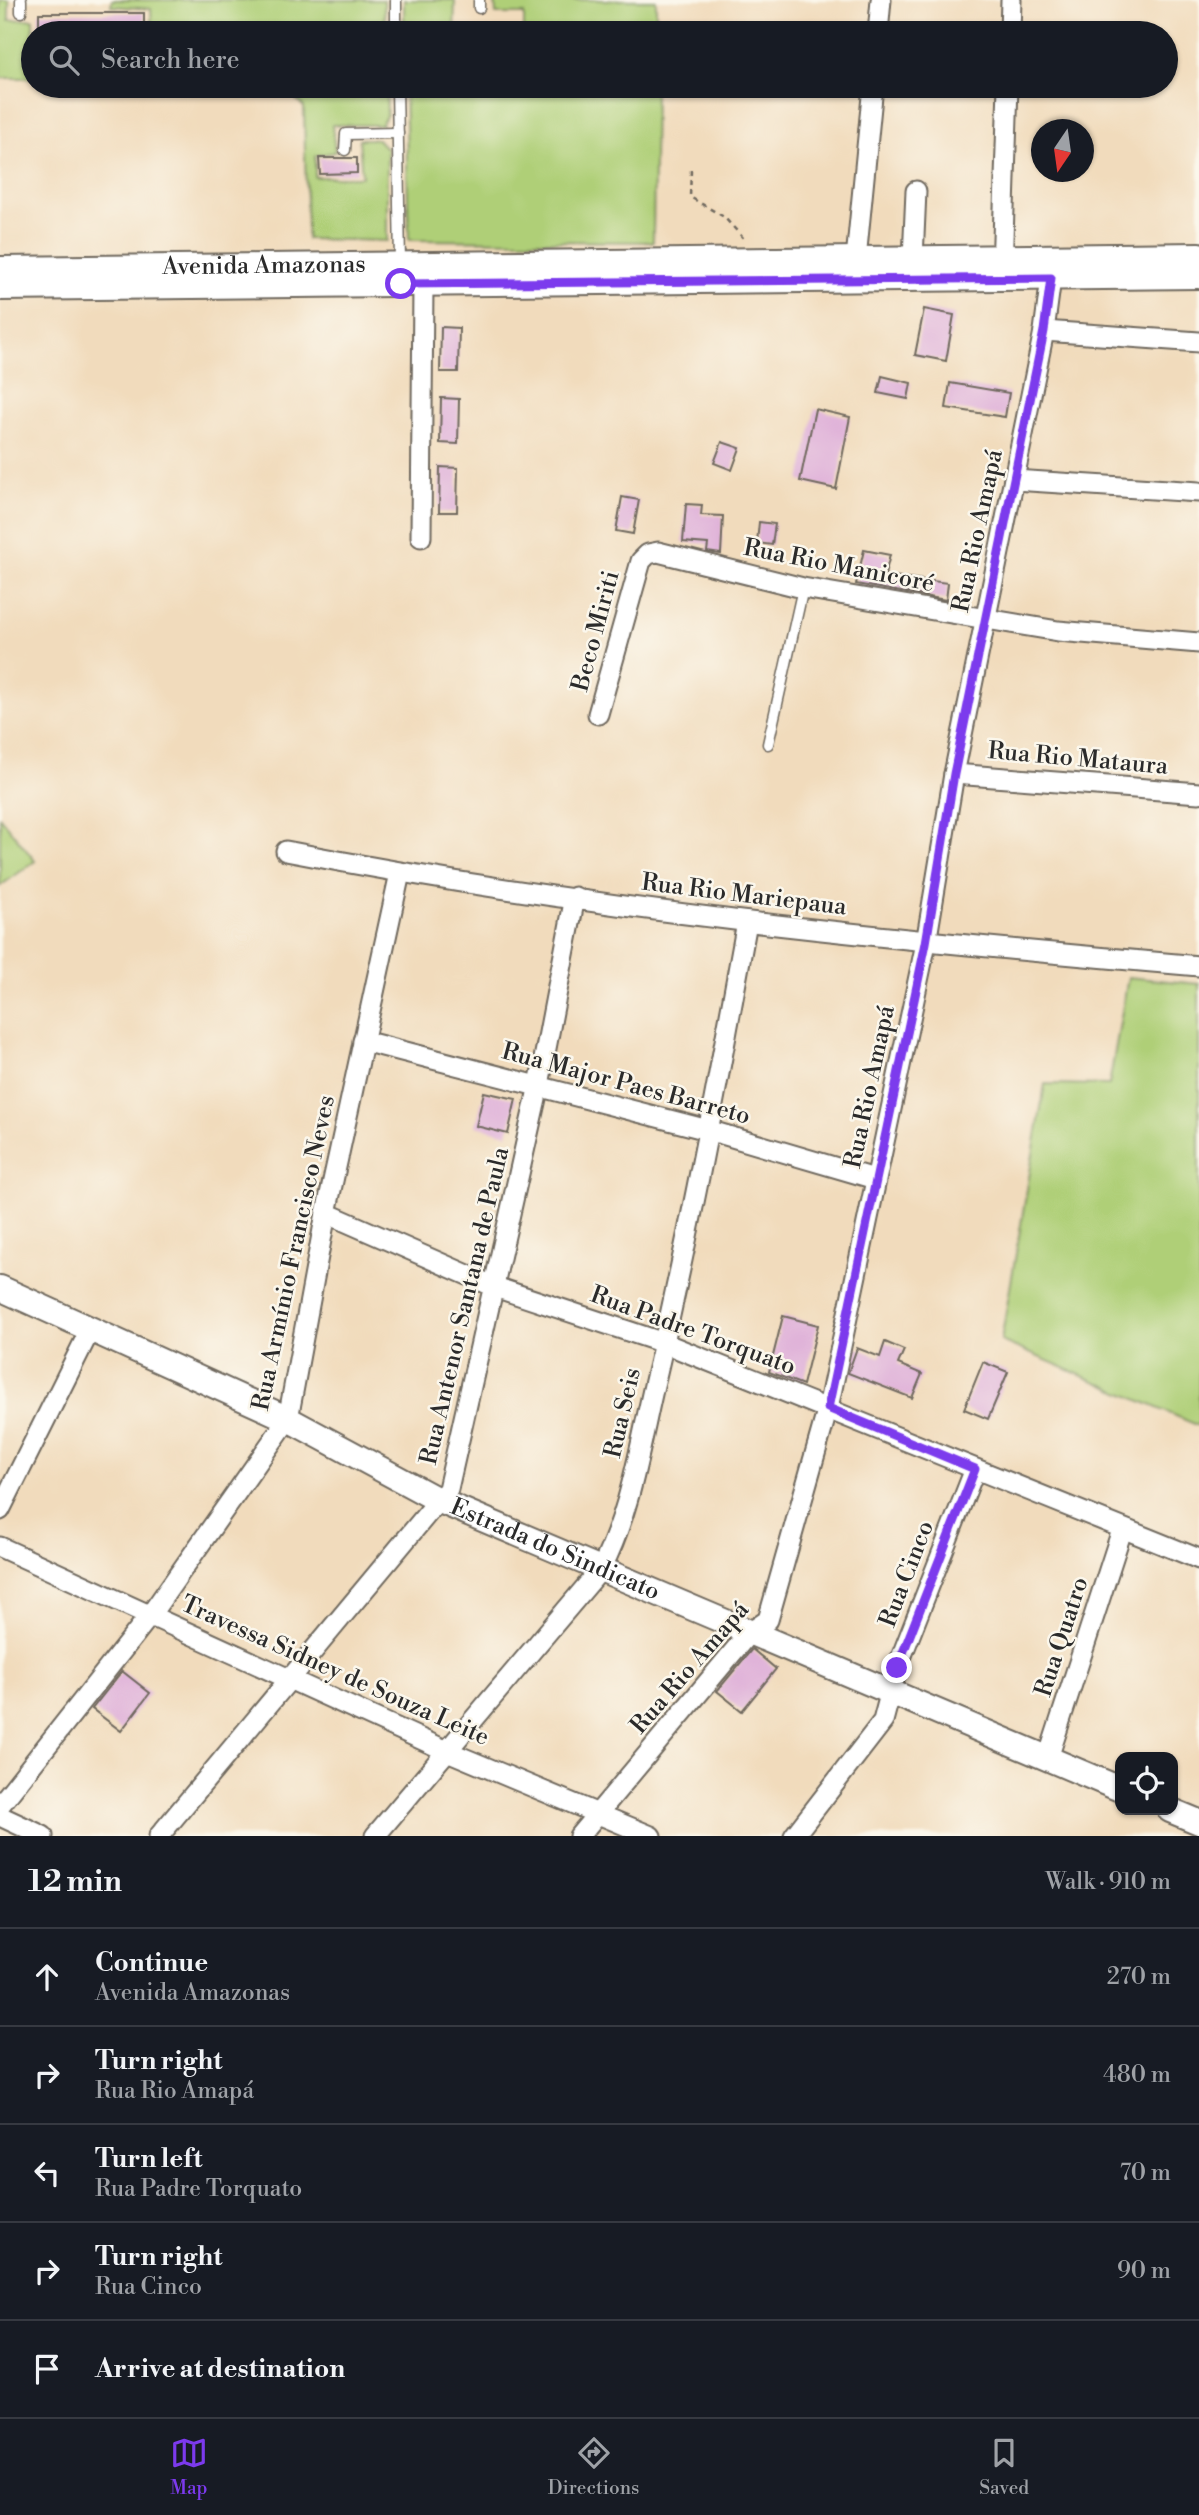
<!DOCTYPE html>
<html lang="en">
<head>
<meta charset="utf-8">
<style>
	body { margin:0; font-family:"Libre Bodoni",serif; background:#20242c; color:#f1f3f6 }
	.controls { position:absolute; right:21px; bottom:21px; display:grid; overflow:hidden; border-radius:14px; box-shadow:0 2px 5px #0004 }
	.controls button { width:63px; height:63px; display:grid; place-items:center; padding:0; border:0; border-bottom:2px solid #363941; background:#171b24; color:#f1f3f6; font:35px sans-serif }
	.compass { position:absolute; left:1031px; top:119px; width:63px; height:63px; border-radius:50%; background:#171b24; box-shadow:0 2px 5px #0004; rotate:193deg }
	.stop { position:absolute; width:21px; height:21px; margin:-16px; border:5px solid #7c3aed; border-radius:50%; background:#fff }
	.stop.end { background:#7c3aed; border-color:#fff; box-shadow:0 2px 7px #0008 }
	.list { margin:0; padding:0; list-style:none }
	h2 { display:flex; justify-content:space-between; align-items:center; height:91px; margin:0; padding:0 28px; font-size:30px }
	h2 small { font-size:23px; font-weight:400; color:#9ea1a6 }
	.list li { display:grid; grid-template-columns:46px 1fr auto; gap:21px; align-items:center; box-sizing:border-box; height:98px; padding:0 28px; border-top:2px solid #363941 }
	.list b { display:block; font-size:26px; white-space:nowrap }
	.list p { margin:0; font-size:23px; white-space:nowrap; color:#9ea1a6 }
	.list em { font-size:23px; font-style:normal; color:#9ea1a6 }
	.icon { flex:none; width:38px; height:38px; fill:none; stroke:currentColor; stroke-width:2; stroke-linecap:round; stroke-linejoin:round }
	.map { position:relative; flex:none; width:1199px; height:1836px; overflow:hidden }
	.search { position:absolute; background:#171b24; box-shadow:0 2px 5px #0004; left:21px; right:21px; top:21px; height:77px; display:flex; align-items:center; gap:18px; box-sizing:border-box; padding:0 24px; border-radius:38px; color:#9ea1a6; font-size:26px }
	.sheet { height:581px; background:#171b24 }
	nav { display:flex; justify-content:space-around; align-items:center; box-sizing:border-box; height:98px; border-top:2px solid #363941; background:#171b24; font-size:19px; color:#9ea1a6 }
	nav a { display:grid; justify-items:center; gap:4px }
	nav .on { color:#7c3aed }
	.map>svg:first-child { display:block }
	.green { fill:#afcf77; stroke:#6d7d51; stroke-width:2 }
	.building { fill:#e0b3d9 }
	.lines { fill:none; stroke-linecap:round; stroke-linejoin:round }
	.service-casing { stroke:#70695e; stroke-width:13 }
	.minor-casing { stroke:#70695e; stroke-width:23 }
	.tertiary-casing { stroke:#70695e; stroke-width:28 }
	.path { stroke:#70695e; stroke-width:2.5; stroke-dasharray:5 5; stroke-linecap:butt }
	.service { stroke:#fff; stroke-width:10 }
	.minor { stroke:#fff; stroke-width:19 }
	.tertiary { stroke:#fff; stroke-width:24 }
	.route { stroke:#7c3aed; stroke-width:9 }
	.labels { text-anchor:middle; dominant-baseline:central; stroke-width:5; stroke-linejoin:round; paint-order:stroke }
	.street-label { font-size:24px; fill:#2b2b2b; stroke:#fbf7ec }
</style>
</head>
<body>
<div class="map">
<svg width="1199" height="1836" viewBox="0 0 1199 1836">
	<rect width="100%" height="100%" fill="#fbf7ec"/>
	<filter id="ink" filterUnits="userSpaceOnUse"><feTurbulence type="fractalNoise" baseFrequency=".0143" numOctaves="2"/><feDisplacementMap in="SourceGraphic" scale="14" xChannelSelector="R" yChannelSelector="G"/><feConvolveMatrix kernelMatrix="1 2 1 2 8 2 1 2 1" color-interpolation-filters="sRGB"/></filter>
	<filter id="wash" filterUnits="userSpaceOnUse"><feTurbulence type="fractalNoise" baseFrequency=".00686" numOctaves="4" result="noise"/><feDisplacementMap in="SourceGraphic" scale="28" xChannelSelector="R" yChannelSelector="G"/><feGaussianBlur stdDeviation="1.57" result="paint"/><feColorMatrix in="noise" values="0 0 0 0 0 0 0 0 0 0 0 0 0 0 0 0 0 1.4 0 .05"/><feComposite in="paint" operator="in"/></filter>
	<g filter="url(#wash)">
		<rect width="100%" height="100%" fill="#f1dbbc"/>
		<g class="green">
			<polygon points="0,0 9,0 9,20 33,19 33,78 0,78"/>
			<polygon points="112,0 384,0 385,33 152,33 151,9 111,6"/>
			<polygon points="404,0 455,0 454,33 404,33"/>
			<polygon points="495,0 656,0 656,33 524,33 524,14 496,14"/>
			<polygon points="273,86 386,86 387,114 381,125 332,125 335,152 315,156 315,177 362,177 359,139 378,139 387,149 387,241 307,239 304,107 285,88"/>
			<polygon points="405,86 655,86 653,242 409,240"/>
			<polygon points="0,817 35,861 0,886"/>
			<polygon points="1128,977 1199,984 1199,1426 1001,1341 1045,1084 1109,1085"/>
		</g>
		<g id="blocks">
			<g class="building">
				<rect x="39" y="13" width="105" height="20"/>
				<polygon points="319,158 357,158 357,173 320,174"/>
				<polygon points="924,309 954,315 946,361 915,355"/>
				<polygon points="441,327 459,328 458,372 440,372"/>
				<polygon points="882,376 911,383 908,399 878,393"/>
				<polygon points="950,383 1009,393 1005,417 946,408"/>
				<polygon points="441,398 459,399 458,444 440,443"/>
				<polygon points="815,409 850,417 836,489 800,481"/>
				<polygon points="722,442 740,448 732,470 714,463"/>
				<polygon points="440,467 458,468 457,512 439,512"/>
				<polygon points="622,497 639,500 633,534 616,531"/>
				<polygon points="686,504 702,505 701,515 723,516 721,554 707,552 708,544 683,542"/>
				<polygon points="759,522 775,524 772,545 757,543"/>
				<polygon points="864,550 890,555 885,575 948,583 946,600 856,584"/>
				<polygon points="484,1092 516,1099 508,1134 476,1126"/>
				<polygon points="783,1316 818,1325 803,1385 769,1372"/>
				<polygon points="885,1342 904,1350 898,1364 922,1374 912,1398 848,1373 857,1348 880,1357"/>
				<polygon points="983,1362 1008,1372 988,1419 964,1409"/>
				<polygon points="752,1649 776,1669 742,1711 717,1691"/>
				<polygon points="122,1671 150,1693 121,1731 92,1709"/>
			</g>
		</g>
	</g>
	<g filter="url(#ink)">
		<use href="#blocks" fill-opacity="0" stroke="#70695e" stroke-width="2"/>
		<g class="lines">
			<defs>
				<g id="service">
					<polyline points="396,0 396,33"/>
					<polyline points="479,8 479,0"/>
					<polyline points="21,12 21,0"/>
					<polyline points="397,86 400,263"/>
					<polyline points="345,150 346,134 398,133"/>
					<polyline points="768,744 803,588"/>
				</g>
				<g id="minor">
					<polyline points="878,33 881,0"/>
					<polyline points="1010,33 1011,0"/>
					<polyline points="856,259 873,86"/>
					<polyline points="913,259 916,191"/>
					<polyline points="1002,270 1008,86"/>
					<polyline points="1044,331 1199,342"/>
					<polyline points="1014,480 1199,492"/>
					<polyline points="421,537 423,285"/>
					<polyline points="598,714 641,561 648,554 658,552 803,588 1058,631 1199,643"/>
					<polyline points="954,774 1199,793"/>
					<path d="M286 851C587 910 894 940 1199 966"/>
					<polyline points="363,1041 708,1130 875,1179"/>
					<polyline points="326,1213 495,1287 664,1343 1199,1559"/>
					<polyline points="0,1510 91,1328"/>
					<polyline points="0,1547 447,1751 651,1836"/>
					<polyline points="1048,1758 1122,1530"/>
					<polyline points="0,1805 151,1614 288,1419 326,1213 400,873"/>
					<polyline points="0,1816 43,1836"/>
					<polyline points="159,1836 448,1489 539,1085 575,897"/>
					<path d="M375 1836 601 1569C631 1511 640 1444 655 1381 691 1229 719 1075 747 922"/>
					<polyline points="579,1836 749,1633 768,1620 828,1408 926,943 954,774 1044,331 1051,278"/>
					<polyline points="794,1836 883,1721 897,1668 975,1469"/>
				</g>
				<g id="tertiary">
					<path id="s1" d="M0 269 1199 255"/>
					<polyline points="0,288 1199,276"/>
					<path id="s2" d="M0 1288 288 1419 440 1501 1120 1789"/>
					<polyline points="1170,1810 1199,1822"/>
				</g>
			</defs>
			<use href="#service" class="service-casing"/>
			<use href="#minor" class="minor-casing"/>
			<use href="#tertiary" class="tertiary-casing"/>
			<polyline class="path" points="691,170 690,197 724,217 746,241"/>
			<use href="#service" class="service"/>
			<use href="#minor" class="minor"/>
			<use href="#tertiary" class="tertiary"/>
		</g>
	</g>
	<g class="lines" filter="url(#ink)">
		<polyline class="route" points="401,284 1051,278 1044,331 954,774 926,943 828,1408 975,1469 897,1668"/>
	</g>
	<g class="labels">
		<g class="street-label">
			<text stroke="none"><textPath href="#s1" startOffset="264">Avenida Amazonas</textPath></text>
			<text transform="translate(978 531) rotate(-78)">Rua Rio Amapá</text>
			<text transform="translate(839 566) rotate(11)">Rua Rio Manicoré</text>
			<text transform="translate(596 631) rotate(-75)">Beco Miriti</text>
			<text transform="translate(1078 759) rotate(5)">Rua Rio Mataura</text>
			<text transform="translate(744 895) rotate(7)">Rua Rio Mariepaua</text>
			<text transform="translate(626 1084) rotate(15)">Rua Major Paes Barreto</text>
			<text transform="translate(870 1087) rotate(-78)">Rua Rio Amapá</text>
			<text transform="translate(294 1253) rotate(-78)">Rua Armínio Francisco Neves</text>
			<text transform="translate(465 1306) rotate(-77)">Rua Antenor Santana de Paula</text>
			<text transform="translate(693 1331) rotate(20)">Rua Padre Torquato</text>
			<text transform="translate(623 1413) rotate(-77)">Rua Seis</text>
			<text stroke="none"><textPath href="#s2" startOffset="614">Estrada do Sindicato</textPath></text>
			<text transform="translate(907 1574) rotate(-69)">Rua Cinco</text>
			<text transform="translate(1062 1637) rotate(-72)">Rua Quatro</text>
			<text transform="translate(690 1668) rotate(-49)">Rua Rio Amapá</text>
			<text transform="translate(335 1671) rotate(24)">Travessa Sidney de Souza Leite</text>
		</g>
	</g>
</svg>
<div class="controls">
<button><svg class="icon" aria-label="locate" viewBox="0 0 24 24"><circle cx="12" cy="12" r="6"/><path d="M12 2v4M12 18v4M2 12h4M18 12h4"/></svg></button>
</div>
<svg class="compass" viewBox="-18 -18 36 36"><path d="M0-13l5 13h-10z" fill="#e53935"/><path d="M0 13l5-13h-10z" fill="#9ea1a6"/></svg>
<div class="stop" style="left:401px;top:284px"></div>
<div class="stop end" style="left:897px;top:1668px"></div>
<div class="search"><svg class="icon" aria-label="search" viewBox="0 0 24 24"><circle cx="10" cy="10" r="6"/><path d="M15 15l6 6"/></svg>Search here</div>
</div>
<section class="sheet">
<h2>12 min<small>Walk · 910 m</small></h2>
<ul class="list">
<li><svg class="icon" aria-label="ahead" viewBox="0 0 24 24"><path d="M12 20V5M6 11l6-6 6 6"/></svg><div><b>Continue</b><p>Avenida Amazonas</p></div><em>270 m</em></li>
<li><svg class="icon" aria-label="right" viewBox="0 0 24 24"><path d="M7 20v-9h11M14 6l5 5-5 5"/></svg><div><b>Turn right</b><p>Rua Rio Amapá</p></div><em>480 m</em></li>
<li><svg class="icon" aria-label="left" viewBox="0 0 24 24"><path d="M17 20v-9H6M10 6l-5 5 5 5"/></svg><div><b>Turn left</b><p>Rua Padre Torquato</p></div><em>70 m</em></li>
<li><svg class="icon" aria-label="right" viewBox="0 0 24 24"><path d="M7 20v-9h11M14 6l5 5-5 5"/></svg><div><b>Turn right</b><p>Rua Cinco</p></div><em>90 m</em></li>
<li><svg class="icon" aria-label="arrive" viewBox="0 0 24 24"><path d="M6 21V4h12l-3 4 3 4H6"/></svg><div><b>Arrive at destination</b></div></li>
</ul>
</section>
<nav>
<a class="on"><svg class="icon" aria-label="map" viewBox="0 0 24 24"><path d="M3 6l6-2 6 2 6-2v14l-6 2-6-2-6 2zM9 4v14M15 6v14"/></svg>Map</a>
<a><svg class="icon" aria-label="directions" viewBox="0 0 24 24"><path d="M12 3l9 9-9 9-9-9zM9 14v-3h6M13 9l2 2-2 2"/></svg>Directions</a>
<a><svg class="icon" aria-label="saved" viewBox="0 0 24 24"><path d="M7 4h10v16l-5-4-5 4z"/></svg>Saved</a>
</nav>
</body>
</html>
